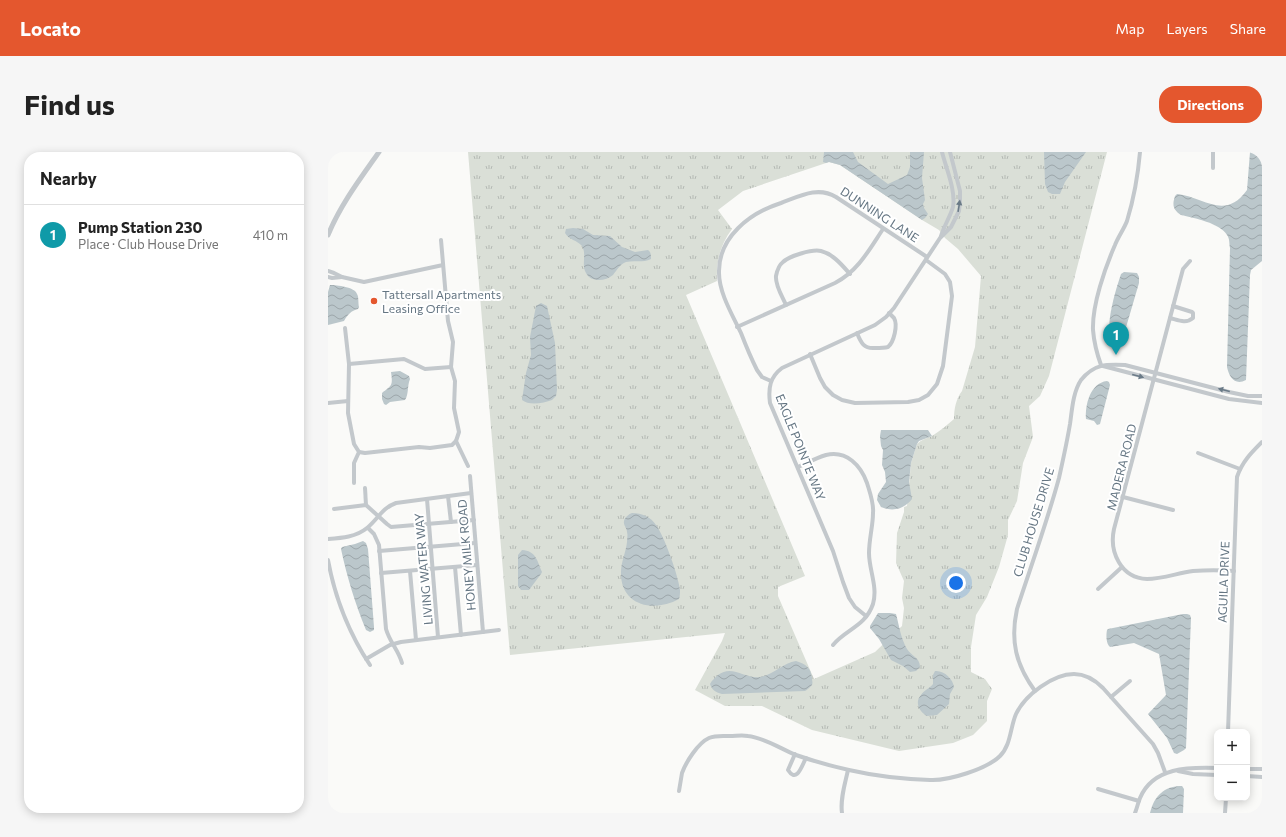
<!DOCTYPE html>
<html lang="en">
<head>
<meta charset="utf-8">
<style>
	body { margin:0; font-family:Commissioner,sans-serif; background:#f6f6f6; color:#222 }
	.controls { position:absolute; right:12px; bottom:12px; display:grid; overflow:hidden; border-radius:8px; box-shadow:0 2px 10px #0003 }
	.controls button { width:36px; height:36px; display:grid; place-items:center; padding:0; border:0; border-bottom:1px solid #e0e0e0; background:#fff; color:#222; font:20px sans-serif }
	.you { position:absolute; left:628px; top:431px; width:14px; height:14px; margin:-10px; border:3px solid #fff; border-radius:50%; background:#1a73e8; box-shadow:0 0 0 6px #1a73e833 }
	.badge { display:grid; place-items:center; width:26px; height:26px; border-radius:50%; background:#e4572e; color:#fff; font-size:13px; font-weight:700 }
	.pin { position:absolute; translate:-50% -33px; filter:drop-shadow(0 1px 2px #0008) }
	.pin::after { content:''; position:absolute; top:21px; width:14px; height:12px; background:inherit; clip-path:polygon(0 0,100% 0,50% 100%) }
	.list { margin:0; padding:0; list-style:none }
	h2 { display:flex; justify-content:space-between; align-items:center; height:52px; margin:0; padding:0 16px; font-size:17px }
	h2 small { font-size:13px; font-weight:400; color:#767676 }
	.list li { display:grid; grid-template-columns:26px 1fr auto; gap:12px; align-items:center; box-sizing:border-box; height:60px; padding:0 16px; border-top:1px solid #e0e0e0 }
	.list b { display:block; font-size:15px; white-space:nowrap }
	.list p { margin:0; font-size:13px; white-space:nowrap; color:#767676 }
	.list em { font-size:13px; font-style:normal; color:#767676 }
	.map { position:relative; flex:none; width:934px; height:661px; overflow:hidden; border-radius:16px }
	header { display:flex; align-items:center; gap:24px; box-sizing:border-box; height:56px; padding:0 20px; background:#e4572e; color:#fff }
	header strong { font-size:19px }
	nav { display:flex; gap:22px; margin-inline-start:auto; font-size:14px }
	.intro { display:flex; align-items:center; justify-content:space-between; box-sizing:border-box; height:96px; padding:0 24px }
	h1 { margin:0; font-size:28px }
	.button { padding:10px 18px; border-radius:16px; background:#e4572e; color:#fff; font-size:14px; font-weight:700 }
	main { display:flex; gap:24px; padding:0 24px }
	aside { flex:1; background:#fff; border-radius:16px; box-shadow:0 2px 10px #0003 }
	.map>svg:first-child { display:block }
	.grass { fill:url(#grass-tufts); fill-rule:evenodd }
	.water { fill:url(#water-waves) }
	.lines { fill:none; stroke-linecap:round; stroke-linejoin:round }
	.minor { stroke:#c3c8cc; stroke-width:4 }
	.tertiary { stroke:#c3c8cc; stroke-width:5 }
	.oneway { fill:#6a7a87 }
	.poi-dot { fill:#e4572e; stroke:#fff; stroke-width:1.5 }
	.labels { text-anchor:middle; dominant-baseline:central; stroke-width:4; stroke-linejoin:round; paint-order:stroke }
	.street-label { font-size:12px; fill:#657683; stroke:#fff }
	.poi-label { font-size:12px; fill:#657683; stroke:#fff; text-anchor:start }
</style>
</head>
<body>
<header>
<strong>Locato</strong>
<nav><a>Map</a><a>Layers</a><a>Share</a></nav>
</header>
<div class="intro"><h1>Find us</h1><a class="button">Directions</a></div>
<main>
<aside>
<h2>Nearby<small></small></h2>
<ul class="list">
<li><span class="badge" style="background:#0f9aa8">1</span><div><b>Pump Station 230</b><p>Place · Club House Drive</p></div><em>410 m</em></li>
</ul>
</aside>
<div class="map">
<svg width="934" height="661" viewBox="0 0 934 661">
	<defs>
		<pattern id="grass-tufts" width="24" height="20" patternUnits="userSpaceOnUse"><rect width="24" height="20" fill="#dadfd7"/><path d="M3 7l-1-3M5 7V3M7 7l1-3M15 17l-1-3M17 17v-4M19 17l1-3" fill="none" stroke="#b4b9b4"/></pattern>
		<pattern id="water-waves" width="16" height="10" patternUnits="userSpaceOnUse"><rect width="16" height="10" fill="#bbc7cb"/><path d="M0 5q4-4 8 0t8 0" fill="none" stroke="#9ca6aa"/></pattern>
	</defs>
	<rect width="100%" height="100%" fill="#fafaf8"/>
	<path class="grass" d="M140 0H779L721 224 712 244 701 254 705 285 695 311 689 349 680 368V383L671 415 659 445 648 463 643 495V520L657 527 664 537 659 549V569L645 583 625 591 571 599 484 578 434 554H397L367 538 394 489 397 481 182 503ZM501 10 512 13 594 68 611 78 617 86 630 97 653 124 647 195 634 239C628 247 626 257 626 267 619 273 612 279 604 284 599 286 593 288 589 292L583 311 579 354 576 355V360L569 381 568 411 576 429 574 446 576 456 574 474 547 500 486 527 450 444V435L477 424 358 143 389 129C388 110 392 93 404 77L390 58 415 39Z"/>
	<g class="water">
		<polygon points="496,0 525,0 530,10 560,32 579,23 582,15 582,0 596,0 594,26 597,48 595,52 596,56 600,62 597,66 594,68 512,13 501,10 498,11 495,10"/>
		<polygon points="716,0 758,0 737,30 732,42 724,42 720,40 717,32"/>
		<path d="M922 0H934V109L923 118 922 123 918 228C907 234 901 225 899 215L902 96C901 92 902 87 899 83 892 71 866 66 853 63 845 58 844 53 847 44L849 42C876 45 897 69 919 38Z"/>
		<path d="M245 76 255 77 265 83 282 84 294 95 307 100 320 98C323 100 323 103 323 107 315 111 306 108 298 110 292 112 289 118 285 123 278 129 263 131 258 121 253 113 259 102 254 94 249 88 241 88 237 81L238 77Z"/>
		<path d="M796 120 809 121 811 125V131L794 189 792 192 787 193C773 183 788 137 793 122Z"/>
		<path d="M2 133C9 133 27 135 29 142 31 145 30 151 31 155L30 157C23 159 20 162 16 169L0 173V140Z"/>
		<path d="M213 151 219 154 227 191 229 238 228 244 224 248C216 251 201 254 194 248L198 221 203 203 202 185 208 154Z"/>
		<path d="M72 219 81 224 82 227C79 234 81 242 77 248L62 250 58 253 56 252 54 247V241C64 233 65 234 63 220Z"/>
		<path d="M779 229 781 230 782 233 772 272 769 273 766 269 758 267C757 253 762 231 779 229Z"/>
		<path d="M553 278H600L604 284 591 289 589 292 583 311 581 330 584 347C576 357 565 360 553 355L549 348 550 342 558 330 557 320 554 313 555 298 553 294 552 284Z"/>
		<path d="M304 361C314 361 323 365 328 373 336 383 351 426 352 438 352 441 352 444 351 447 326 461 292 454 293 420 293 410 298 400 299 390 299 387 300 383 299 380 299 376 295 373 296 369 297 365 301 362 304 361Z"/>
		<path d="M35 389 38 391 40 397 46 475V478L42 480 38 478C27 451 19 425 13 397L14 395 27 392Z"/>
		<path d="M194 398C208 399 209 408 214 420L213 422 201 438H193L190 434V403Z"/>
		<path d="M550 461H562L568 462C571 473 573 487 579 497 583 504 592 505 592 515L588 519 582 520 575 514 563 508 551 487 542 476V474Z"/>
		<path d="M855 462H859L862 463 863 466 858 596 856 598 849 602 846 601 839 586 820 562 838 543 831 502 806 491 782 495C778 492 778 483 779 478L780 477Z"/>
		<path d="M468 509C478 512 483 516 484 526 484 529 485 530 484 533 482 535 479 538 477 539L394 542C387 540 384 538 382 532 384 528 387 526 390 523 404 512 417 527 432 525 445 523 455 511 468 509Z"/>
		<path d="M607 519C616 518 625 527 626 535L622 542 621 552 609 563 599 564C592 560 586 551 593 543 596 538 602 536 605 532V523Z"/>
		<path d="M854 634 856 637 855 661H822C826 644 836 634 854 634Z"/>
	</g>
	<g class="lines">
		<g class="minor">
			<polyline points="885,0 885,16"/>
			<path d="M613 84C616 74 622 65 625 55 628 39 618 16 614 0"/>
			<polyline points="113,88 120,169 125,190 123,215 127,229 126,256 131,280 128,289 140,314"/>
			<path d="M862 109 855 117 851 132 786 377C781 400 793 426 819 427 834 427 850 421 865 419 879 418 892 418 906 419"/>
			<polyline points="0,119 6,121 14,125 36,130 115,113"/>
			<polyline points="0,125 4,126 14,125"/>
			<path d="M458 153C454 144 447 133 448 124 449 119 451 113 455 110 461 104 484 97 493 99 505 102 514 113 522 122"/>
			<path d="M842 166C850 168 858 172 865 166V161L864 160 845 154"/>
			<path d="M409 175 507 131C530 119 541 98 555 77"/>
			<polyline points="17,176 21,212 20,261 26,292 31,300 26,311 26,331"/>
			<path d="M529 181C533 191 536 197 547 196 552 196 556 196 560 195 566 190 570 173 566 166 565 165 562 162 561 161"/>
			<polyline points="482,202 492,226 497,235 505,243 514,248 527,251 580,250 591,248 600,243 609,232 615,214 624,144 622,130 617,122 598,108"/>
			<polyline points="21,212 76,207 97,217 123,215"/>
			<path d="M773 213C769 202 766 190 765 178 764 153 777 116 787 93 790 85 796 77 799 69 806 46 810 23 812 0"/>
			<polyline points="775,214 901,247 934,251"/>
			<path d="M443 229 434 225 429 218C423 206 418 194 413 181 405 164 391 141 391 121 390 85 422 61 453 51 472 44 490 34 508 45L599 105"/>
			<polyline points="0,251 20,249"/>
			<polyline points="31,300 37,301 91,295 102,296 124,293 128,289"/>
			<polyline points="870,301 912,317"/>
			<path d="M470 315C479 311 488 306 498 303 519 298 533 314 539 331 542 341 546 351 545 361 545 374 541 387 541 401 541 418 550 435 545 452 537 475 518 477 505 493"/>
			<polyline points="142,324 155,480"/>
			<polyline points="37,336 38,353"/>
			<polyline points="120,344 123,370"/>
			<polyline points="795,345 845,358"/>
			<polyline points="99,347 110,485"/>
			<polyline points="6,357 38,353 59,372 63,375 146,368"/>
			<path d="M40 376 46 382 51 393 58 477C62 491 70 497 74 511"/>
			<path d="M0 387C14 386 28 385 39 376 50 367 54 356 68 351L143 341"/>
			<polyline points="51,399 147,391"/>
			<path d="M0 408C7 446 21 481 42 513"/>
			<polyline points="127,415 133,483"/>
			<polyline points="82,419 88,488"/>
			<polyline points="53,421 149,413"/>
			<polyline points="770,437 794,415"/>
			<path d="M538 464 527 455 521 446 515 430 505 399 442 251C440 236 442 225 454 216L547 173 558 165 566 156 612 86 623 75 631 59 632 50V39L622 0"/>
			<polyline points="38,507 62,493 73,490 171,478"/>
			<path d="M707 539C688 513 682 489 689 457 703 414 719 370 731 326 735 308 739 290 742 272 744 258 745 240 753 228 766 212 778 212 797 213L901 240 920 244H934"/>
			<polyline points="783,545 802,529"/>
			<path d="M900 580 909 325C914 310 923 301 934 290"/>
			<path d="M467 602 460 618C469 632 474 613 478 606"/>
			<polyline points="919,617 934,617"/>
			<polyline points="850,619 865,622 889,623"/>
			<polyline points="919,624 934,625"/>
			<polyline points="770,637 811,649"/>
			<path d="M351 639C352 633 353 627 354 621 358 610 370 591 381 586 388 583 395 584 402 584 408 584 414 583 420 584 437 586 453 597 468 603 485 609 503 614 521 618 547 624 574 627 602 628 620 629 659 617 672 604 683 593 682 576 688 562 697 543 725 522 746 522 758 522 767 528 775 536L825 592 830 601 837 620"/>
			<path d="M514 661C512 647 517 632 520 618"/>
			<path d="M807 661C809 656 810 651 812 646 825 615 861 615 889 616"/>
			<polyline points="897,661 898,646"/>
		</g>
		<path class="tertiary" d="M0 83C13 52 32 27 51 0"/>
	</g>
	<defs><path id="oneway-solid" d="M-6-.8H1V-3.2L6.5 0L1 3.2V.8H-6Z"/></defs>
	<g class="oneway">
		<use href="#oneway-solid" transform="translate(631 54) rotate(-81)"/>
		<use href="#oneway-solid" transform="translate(810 224) rotate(15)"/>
		<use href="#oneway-solid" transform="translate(896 238) rotate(-166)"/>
	</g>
	<circle class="poi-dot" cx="46" cy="149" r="4"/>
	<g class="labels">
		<g class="street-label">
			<text transform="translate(552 62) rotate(33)">DUNNING LANE</text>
			<text transform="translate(473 295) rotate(68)">EAGLE POINTE WAY</text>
			<text transform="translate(793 315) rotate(-76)">MADERA ROAD</text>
			<text transform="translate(705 370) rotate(-73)">CLUB HOUSE DRIVE</text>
			<text transform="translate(138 403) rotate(-95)">HONEY MILK ROAD</text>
			<text transform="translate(95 417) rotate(-95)">LIVING WATER WAY</text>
			<text transform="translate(895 430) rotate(-88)">AGUILA DRIVE</text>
		</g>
		<g class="poi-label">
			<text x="54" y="142">Tattersall Apartments<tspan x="54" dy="14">Leasing Office</tspan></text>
		</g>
	</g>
</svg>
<div class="controls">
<button>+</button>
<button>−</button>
</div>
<div class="you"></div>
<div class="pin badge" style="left:788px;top:203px;background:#0f9aa8">1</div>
</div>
</main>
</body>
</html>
